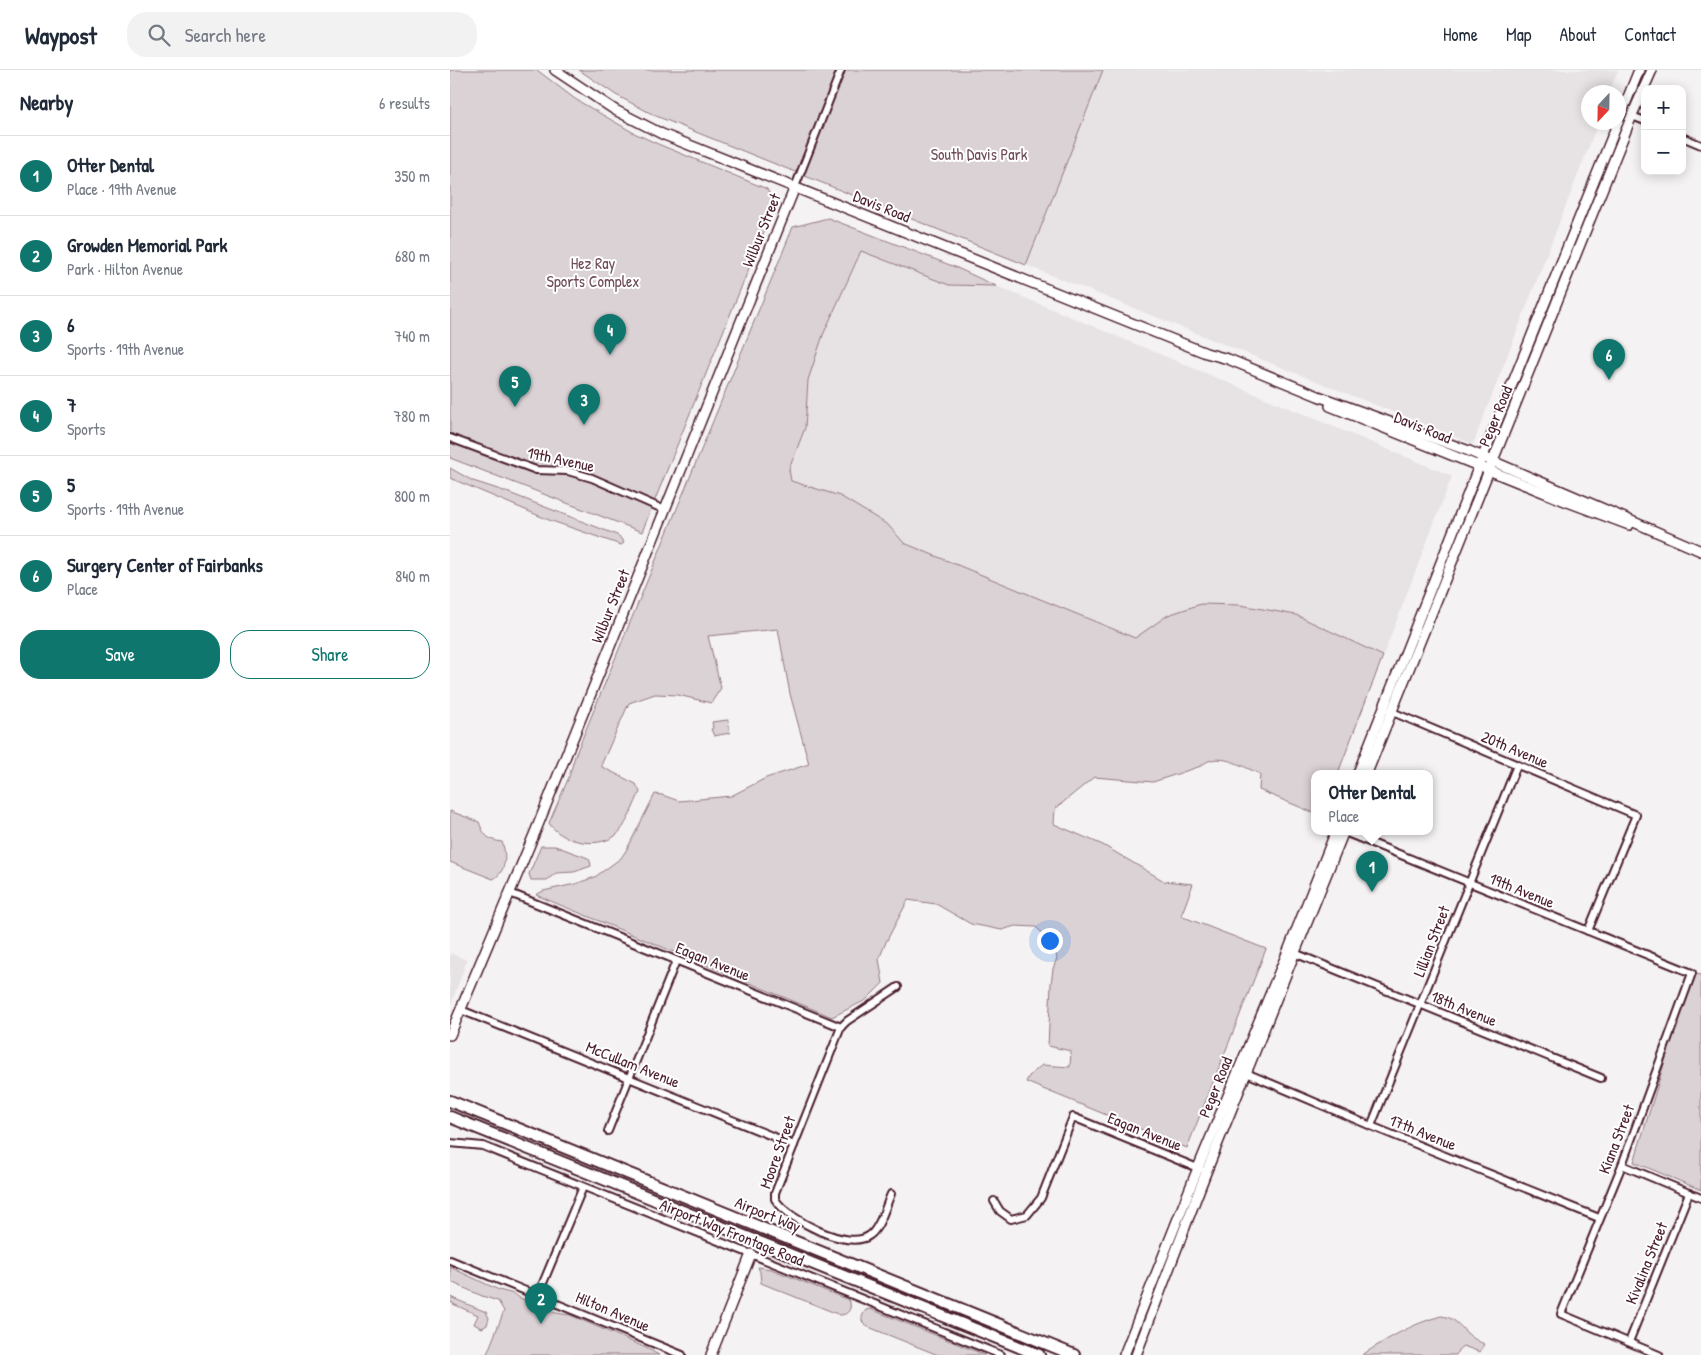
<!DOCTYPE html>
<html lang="en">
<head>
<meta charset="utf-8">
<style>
	body { margin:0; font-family:"Patrick Hand",sans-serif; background:#f2f2f3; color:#1f2937 }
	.controls { position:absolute; right:15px; top:15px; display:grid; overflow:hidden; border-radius:10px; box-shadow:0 2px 12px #0003 }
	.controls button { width:45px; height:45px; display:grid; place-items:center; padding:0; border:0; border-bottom:1px solid #e0e1e3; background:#fff; color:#1f2937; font:25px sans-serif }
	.compass { position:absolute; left:1131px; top:15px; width:45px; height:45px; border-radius:50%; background:#fff; box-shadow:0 2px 12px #0003; rotate:202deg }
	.you { position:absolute; left:599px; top:870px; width:18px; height:18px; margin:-12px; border:4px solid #fff; border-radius:50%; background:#1a73e8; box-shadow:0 0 0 8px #1a73e833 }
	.badge { display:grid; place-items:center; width:32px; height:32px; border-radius:50%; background:#0f766e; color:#fff; font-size:16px; font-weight:700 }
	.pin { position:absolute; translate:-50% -41px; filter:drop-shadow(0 1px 2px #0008) }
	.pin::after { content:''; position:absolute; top:26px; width:18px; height:15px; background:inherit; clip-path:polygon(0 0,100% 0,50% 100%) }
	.popup { position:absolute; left:861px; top:700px; width:122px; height:65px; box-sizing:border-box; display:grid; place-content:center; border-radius:10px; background:#fff; filter:drop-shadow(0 1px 4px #0005); font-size:16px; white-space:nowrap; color:#747a83 }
	.popup b { font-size:19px; color:#1f2937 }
	.popup::after { content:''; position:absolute; left:50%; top:100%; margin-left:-10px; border:10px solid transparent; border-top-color:#fff }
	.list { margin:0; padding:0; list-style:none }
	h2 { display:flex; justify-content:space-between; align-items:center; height:65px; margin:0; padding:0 20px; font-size:21px }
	h2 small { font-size:16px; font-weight:400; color:#747a83 }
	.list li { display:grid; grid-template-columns:32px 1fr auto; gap:15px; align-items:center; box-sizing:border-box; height:80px; padding:0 20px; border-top:1px solid #e0e1e3 }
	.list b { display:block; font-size:19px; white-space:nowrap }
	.list p { margin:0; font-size:16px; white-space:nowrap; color:#747a83 }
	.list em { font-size:16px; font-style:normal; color:#747a83 }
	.actions { display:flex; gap:10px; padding:15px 20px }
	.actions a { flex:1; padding:11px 0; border:1px solid #0f766e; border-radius:20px; text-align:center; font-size:18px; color:#0f766e }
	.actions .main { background:#0f766e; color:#fff }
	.icon { flex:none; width:28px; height:28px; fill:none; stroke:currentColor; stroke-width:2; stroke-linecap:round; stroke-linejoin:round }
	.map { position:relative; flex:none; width:1251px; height:1285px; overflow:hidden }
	header { display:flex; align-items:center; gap:30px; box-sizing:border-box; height:70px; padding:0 25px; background:#fff; border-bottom:1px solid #e0e1e3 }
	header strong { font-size:24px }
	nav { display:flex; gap:28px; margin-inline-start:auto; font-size:18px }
	.search { width:350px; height:45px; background:#f2f2f3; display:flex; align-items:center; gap:12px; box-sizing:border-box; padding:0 18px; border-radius:20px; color:#747a83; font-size:19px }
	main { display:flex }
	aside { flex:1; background:#fff }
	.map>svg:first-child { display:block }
	.built { fill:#e7e2e3 }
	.green { fill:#dbd2d5; stroke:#927880 }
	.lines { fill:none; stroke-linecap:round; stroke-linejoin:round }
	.street-casing { stroke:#4a1f2b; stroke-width:10 }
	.secondary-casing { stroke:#4a1f2b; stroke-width:12 }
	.primary-casing { stroke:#4a1f2b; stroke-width:14 }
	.street { stroke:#fff; stroke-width:6 }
	.secondary { stroke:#fff; stroke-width:9 }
	.primary { stroke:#fff; stroke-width:10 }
	.labels { text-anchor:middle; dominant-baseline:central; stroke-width:4; stroke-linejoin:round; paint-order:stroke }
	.park-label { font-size:16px; fill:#6e4c56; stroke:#fff }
	.street-label { font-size:16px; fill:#4a1f2b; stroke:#fff }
</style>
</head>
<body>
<header>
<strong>Waypost</strong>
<div class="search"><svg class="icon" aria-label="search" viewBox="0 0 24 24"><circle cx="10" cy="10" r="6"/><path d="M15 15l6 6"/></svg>Search here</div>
<nav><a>Home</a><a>Map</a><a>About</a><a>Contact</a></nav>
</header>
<main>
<aside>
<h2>Nearby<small>6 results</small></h2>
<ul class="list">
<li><span class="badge">1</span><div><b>Otter Dental</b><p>Place · 19th Avenue</p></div><em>350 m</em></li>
<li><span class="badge">2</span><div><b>Growden Memorial Park</b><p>Park · Hilton Avenue</p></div><em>680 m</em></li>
<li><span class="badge">3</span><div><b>6</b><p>Sports · 19th Avenue</p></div><em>740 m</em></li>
<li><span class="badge">4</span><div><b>7</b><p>Sports</p></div><em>780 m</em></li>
<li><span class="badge">5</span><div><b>5</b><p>Sports · 19th Avenue</p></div><em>800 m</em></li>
<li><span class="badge">6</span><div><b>Surgery Center of Fairbanks</b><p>Place</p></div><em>840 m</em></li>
</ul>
<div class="actions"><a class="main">Save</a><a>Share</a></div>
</aside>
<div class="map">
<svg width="1251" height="1285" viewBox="0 0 1251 1285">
	<rect width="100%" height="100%" fill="#f4f2f2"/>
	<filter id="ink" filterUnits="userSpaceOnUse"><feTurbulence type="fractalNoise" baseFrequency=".02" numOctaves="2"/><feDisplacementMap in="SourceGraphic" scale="10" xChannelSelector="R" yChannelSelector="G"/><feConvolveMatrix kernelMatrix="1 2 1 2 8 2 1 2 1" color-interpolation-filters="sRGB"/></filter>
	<g filter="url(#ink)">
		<g class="built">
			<polygon points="653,0 1168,0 1159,22 1138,22 1138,52 1148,53 1023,374 576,195"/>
			<polygon points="411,181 499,215 546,216 1002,406 933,586 846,545 790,535 751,534 718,545 685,568 454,473 438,455 390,426 341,411 339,399 355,358 358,310 373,265"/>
			<polygon points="0,883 17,890 0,937"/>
		</g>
		<g class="green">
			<path d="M0 0H87L125 29 184 63 208 74 317 119 325 135C280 244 236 353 192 462L0 388Z"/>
			<polygon points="129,0 653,0 576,195 206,46 166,25"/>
			<path d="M378 148 505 197 546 216 499 215 411 181 373 265 358 310 355 358 339 399 341 411 390 426 438 455 454 473 685 568 718 545 751 534 790 535 846 545 933 586 888 703H864V743L809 720 810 704C791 696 768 680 751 696L703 712 644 707 605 739 604 754 653 775 714 811 743 814 731 846 816 879 737 1078 576 1012 579 1006 592 995 620 997 621 981 598 976 601 914 603 899 607 888 603 874 586 857 565 856 552 860 521 854 486 834 458 830 436 872 429 889 433 913 416 930 382 947 86 825 93 821 125 814 145 807 171 788 177 779 205 724 212 725 229 731 281 726 316 708 359 694 340 624 328 559 258 566 271 618 261 633 228 625 205 624 179 633 152 693V697L186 714 190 722C184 734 176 758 165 766 146 779 111 772 99 753L119 707 125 686 343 157Z"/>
			<polygon points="0,398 23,411 54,421 162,463 169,466 174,473 171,475 99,450 0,408"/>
			<polygon points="278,650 280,663 264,666 261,659 263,658 262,652"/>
			<path d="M0 741 29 752C34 766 38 770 52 772 57 785 56 803 43 809L0 792Z"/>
			<polygon points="91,776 105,776 138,788 140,791 141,796 124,802 106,803 97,810 81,810 79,804"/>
			<polygon points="1242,903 1251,905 1251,1120 1184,1092"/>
			<polygon points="0,1197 49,1220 64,1224 70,1228 106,1243 120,1245 194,1277 209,1285 31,1285 37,1284 54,1241 48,1231 32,1226 1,1212"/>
			<path d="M308 1197 321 1199 399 1230C403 1238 398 1245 390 1245L311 1213 310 1202Z"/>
			<polygon points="0,1227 36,1242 39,1248 37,1255 32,1258 24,1254 28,1245 3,1234 3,1233 0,1232"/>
			<path d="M420 1239 423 1240 535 1285H488L416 1256C410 1251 411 1246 416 1240Z"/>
			<path d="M991 1246C1004 1247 1009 1255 1017 1263 1022 1268 1028 1271 1034 1274L1030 1282 1013 1276 1008 1280 1006 1285H912C937 1269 961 1254 991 1246Z"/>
		</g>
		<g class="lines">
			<defs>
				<g id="street">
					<polyline points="1182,46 1195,51"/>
					<polyline points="1232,67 1251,75"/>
					<polyline points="345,117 391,0"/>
					<polyline points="0,368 86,400 118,401 142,408 215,440"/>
					<polyline points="940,641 1186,745 1138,861"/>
					<polyline points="892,761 1242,903 1172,1095 1111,1244 1209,1285"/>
					<polyline points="60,823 391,957 397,951 448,917"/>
					<polyline points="842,882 1151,1008"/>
					<polyline points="11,940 344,1075"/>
					<path d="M391 957 325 1123V1129C337 1149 399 1182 420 1165 430 1158 436 1135 441 1124"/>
					<polyline points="794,1002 921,1056 1149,1148"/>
					<polyline points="921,1056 1067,695"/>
					<polyline points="158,1061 226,891"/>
					<polyline points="0,1073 33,1076 551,1285"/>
					<polyline points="1172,1095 1251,1128"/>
					<polyline points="544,1131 550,1141 561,1149 577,1145 591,1128 623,1047 750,1099"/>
					<polyline points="0,1190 232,1285"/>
					<polyline points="88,1225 133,1117"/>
					<polyline points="1179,1272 1239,1123"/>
				</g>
				<g id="secondary">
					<polyline points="105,0 165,40 212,64 756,283 778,289 868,326 1019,381 1251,481"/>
					<polyline points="1168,52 1189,0"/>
					<polyline points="880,336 1115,431 1179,455"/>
					<polyline points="908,703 1025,406 1168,52"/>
					<polyline points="917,703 1183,43 1202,0"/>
					<polyline points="0,965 86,760 345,117"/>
					<polyline points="261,1285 301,1184"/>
					<polyline points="674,1285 748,1098 838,881 886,761"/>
					<polyline points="686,1285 755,1105 894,761"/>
				</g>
				<g id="primary">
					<polyline points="0,1031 624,1285"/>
					<polyline points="0,1047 589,1285"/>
				</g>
			</defs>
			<use href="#street" class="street-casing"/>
			<use href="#secondary" class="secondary-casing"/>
			<use href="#primary" class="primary-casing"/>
			<use href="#street" class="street"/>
			<use href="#secondary" class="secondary"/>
			<use href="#primary" class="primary"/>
		</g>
	</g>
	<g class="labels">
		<g class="park-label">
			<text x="529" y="84">South Davis Park</text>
			<text x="143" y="193">Hez Ray<tspan x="143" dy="18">Sports Complex</tspan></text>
		</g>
		<g class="street-label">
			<text transform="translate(432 136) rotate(22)">Davis Road</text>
			<text transform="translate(311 160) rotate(-68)">Wilbur Street</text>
			<text transform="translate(1045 346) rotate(-68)">Peger Road</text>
			<text transform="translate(973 357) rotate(22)">Davis Road</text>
			<text transform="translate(111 389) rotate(12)">19th Avenue</text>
			<text transform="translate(160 536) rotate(-68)">Wilbur Street</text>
			<text transform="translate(1065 679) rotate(23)">20th Avenue</text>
			<text transform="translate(1072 820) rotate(22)">19th Avenue</text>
			<text transform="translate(981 871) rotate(-69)">Lillian Street</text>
			<text transform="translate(263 891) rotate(22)">Eagan Avenue</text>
			<text transform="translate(1014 938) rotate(22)">18th Avenue</text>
			<text transform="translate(183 994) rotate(22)">McCullam Avenue</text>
			<text transform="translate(765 1017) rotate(-68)">Peger Road</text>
			<text transform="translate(695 1061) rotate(22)">Eagan Avenue</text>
			<text transform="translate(973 1062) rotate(22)">17th Avenue</text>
			<text transform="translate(1166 1069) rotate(-69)">Kiana Street</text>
			<text transform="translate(327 1082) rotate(-70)">Moore Street</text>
			<text transform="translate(318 1144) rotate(22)">Airport Way</text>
			<text transform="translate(282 1162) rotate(22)">Airport Way Frontage Road</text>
			<text transform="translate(1196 1193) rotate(-68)">Kivalina Street</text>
			<text transform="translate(163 1241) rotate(23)">Hilton Avenue</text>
		</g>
	</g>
</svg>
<div class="controls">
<button>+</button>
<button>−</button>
</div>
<svg class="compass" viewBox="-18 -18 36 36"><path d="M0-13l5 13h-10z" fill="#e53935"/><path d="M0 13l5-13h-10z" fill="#747a83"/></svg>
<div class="you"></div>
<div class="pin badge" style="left:922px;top:822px">1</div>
<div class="popup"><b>Otter Dental</b>Place</div>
<div class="pin badge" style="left:91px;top:1254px">2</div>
<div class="pin badge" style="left:134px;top:355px">3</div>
<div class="pin badge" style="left:160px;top:285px">4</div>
<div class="pin badge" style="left:65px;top:337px">5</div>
<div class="pin badge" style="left:1159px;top:310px">6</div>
</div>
</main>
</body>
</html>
